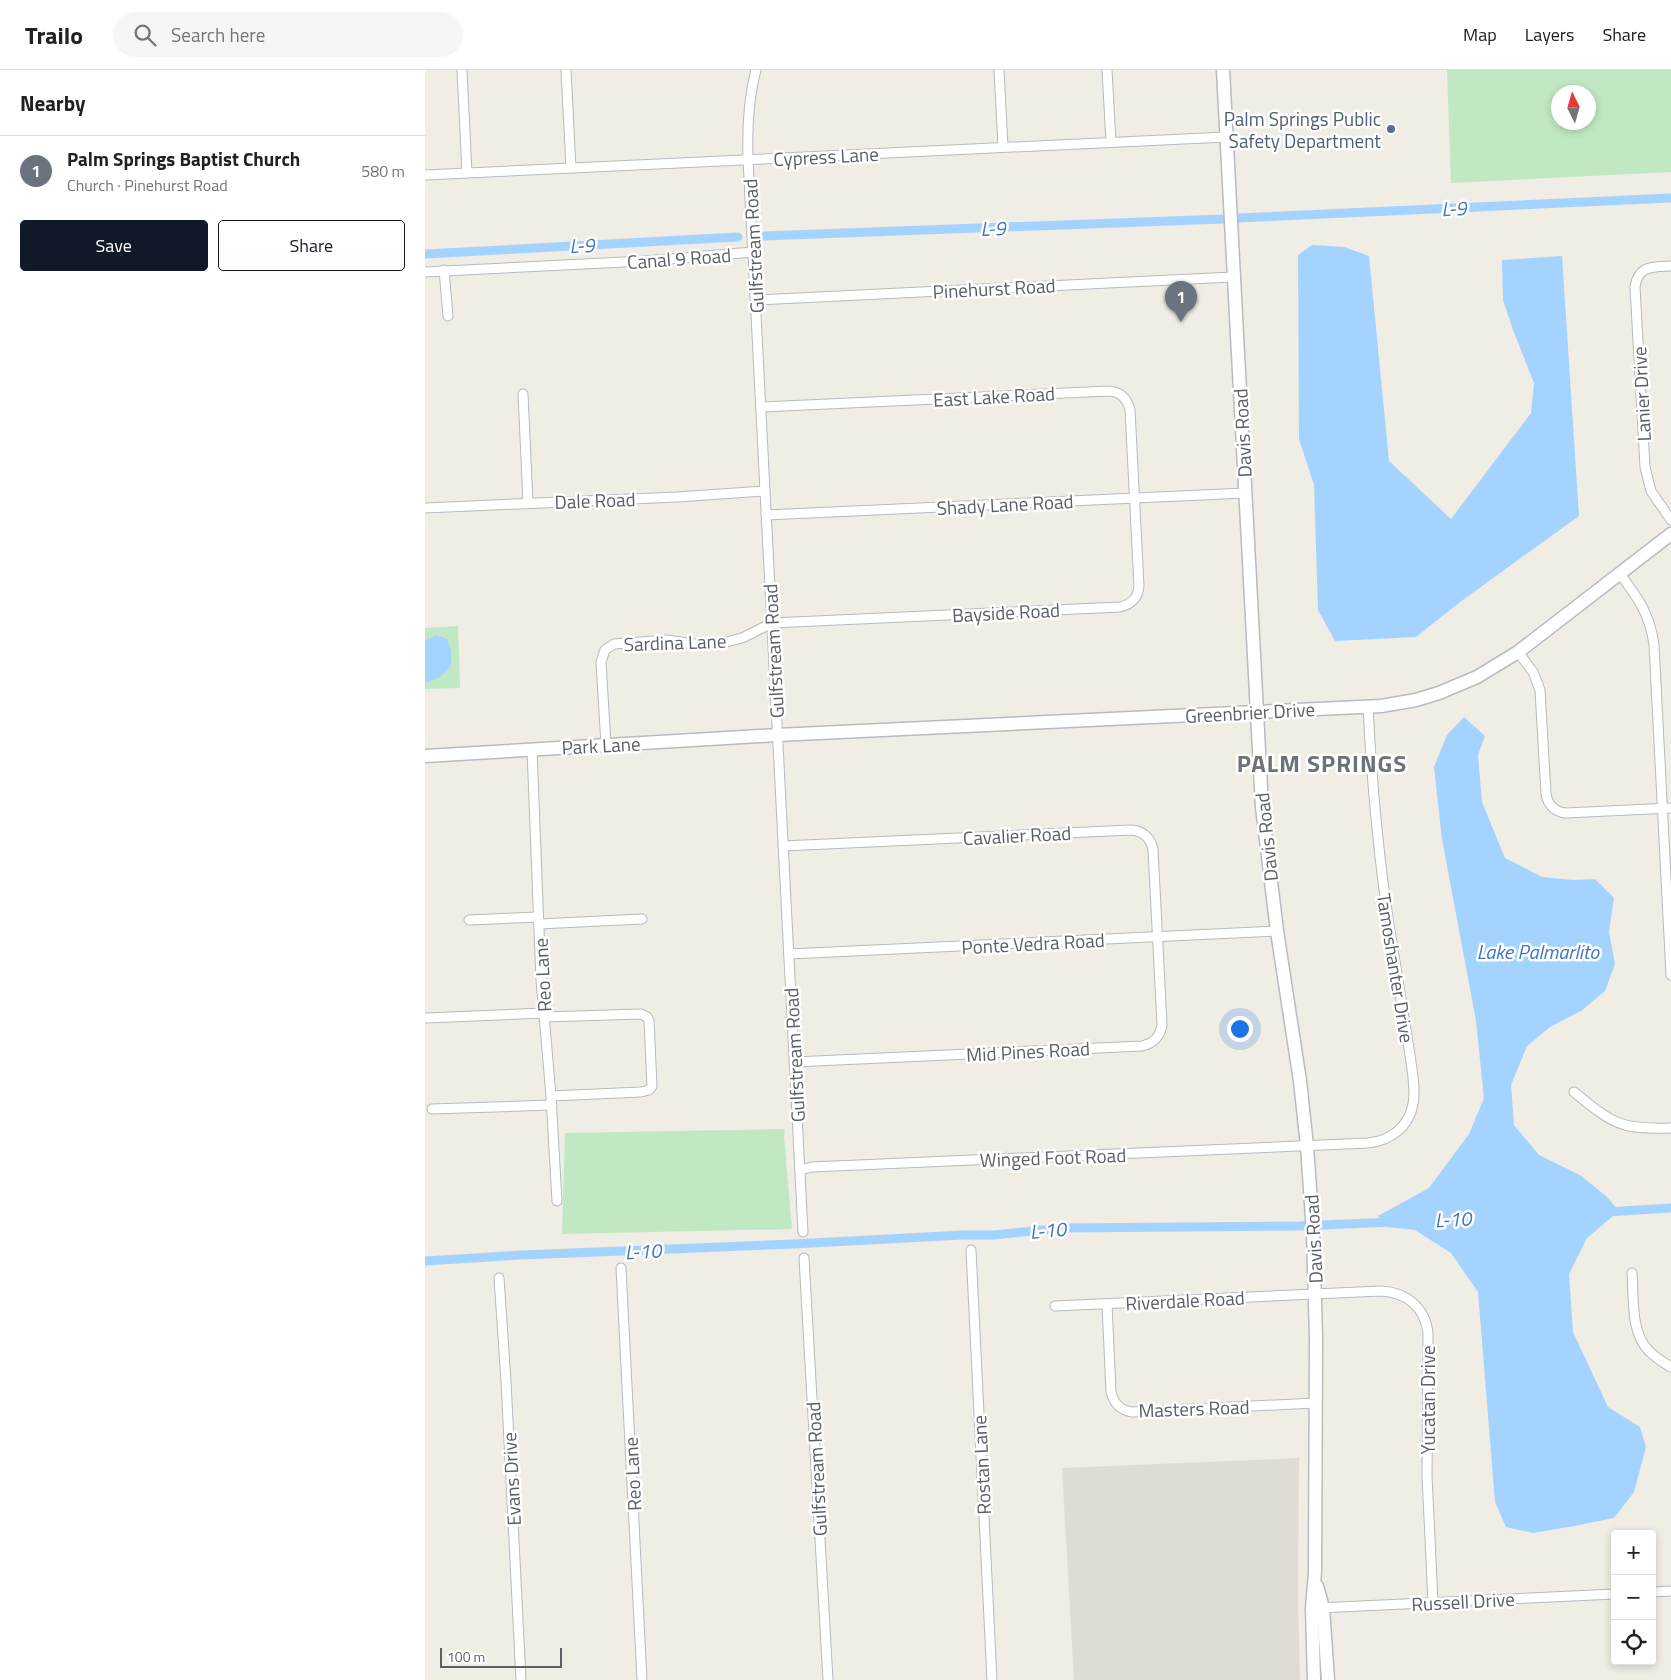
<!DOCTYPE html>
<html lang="en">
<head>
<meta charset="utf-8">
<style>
	body { margin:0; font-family:"Titillium Web",sans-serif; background:#f6f6f6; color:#202124 }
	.controls { position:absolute; right:15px; bottom:15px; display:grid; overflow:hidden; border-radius:5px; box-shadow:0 2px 8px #0003 }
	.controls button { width:45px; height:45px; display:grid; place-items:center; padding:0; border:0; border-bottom:1px solid #e0e0e0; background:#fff; color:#202124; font:25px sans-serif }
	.compass { position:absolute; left:1126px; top:15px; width:45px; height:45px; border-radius:50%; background:#fff; box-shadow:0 2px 8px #0003; rotate:355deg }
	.scale { position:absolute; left:15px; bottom:12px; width:122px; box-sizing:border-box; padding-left:5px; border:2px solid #5c6065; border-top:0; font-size:14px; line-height:18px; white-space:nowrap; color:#5c6065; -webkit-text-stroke:4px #fff; paint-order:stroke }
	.you { position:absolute; left:814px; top:958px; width:18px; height:18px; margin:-12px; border:4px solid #fff; border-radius:50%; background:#1a73e8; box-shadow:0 0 0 8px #1a73e833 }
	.badge { display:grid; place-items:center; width:32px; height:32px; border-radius:50%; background:#111827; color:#fff; font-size:16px; font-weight:700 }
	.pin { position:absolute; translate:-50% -41px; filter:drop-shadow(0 1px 2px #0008) }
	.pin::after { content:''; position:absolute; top:26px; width:18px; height:15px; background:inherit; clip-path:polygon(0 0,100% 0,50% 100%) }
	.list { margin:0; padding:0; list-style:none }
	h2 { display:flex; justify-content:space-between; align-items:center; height:65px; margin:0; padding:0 20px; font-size:21px }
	h2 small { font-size:16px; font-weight:400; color:#757577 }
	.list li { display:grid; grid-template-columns:32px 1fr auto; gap:15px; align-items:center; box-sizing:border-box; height:70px; padding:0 20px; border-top:1px solid #e0e0e0 }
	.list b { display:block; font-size:19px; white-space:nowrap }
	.list p { margin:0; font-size:16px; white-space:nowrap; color:#757577 }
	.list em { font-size:16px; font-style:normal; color:#757577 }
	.actions { display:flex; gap:10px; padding:15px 20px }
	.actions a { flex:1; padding:11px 0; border:1px solid #111827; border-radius:5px; text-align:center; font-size:18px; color:#111827 }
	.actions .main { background:#111827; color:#fff }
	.icon { flex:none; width:28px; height:28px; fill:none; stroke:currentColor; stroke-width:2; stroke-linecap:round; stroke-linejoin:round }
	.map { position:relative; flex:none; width:1246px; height:1610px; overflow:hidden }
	header { display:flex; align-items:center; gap:30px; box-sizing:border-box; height:70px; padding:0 25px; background:#fff; border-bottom:1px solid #e0e0e0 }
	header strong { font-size:24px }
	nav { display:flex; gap:28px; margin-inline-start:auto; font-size:18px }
	.search { width:350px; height:45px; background:#f6f6f6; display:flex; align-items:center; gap:12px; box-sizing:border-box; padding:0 18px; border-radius:28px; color:#757577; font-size:19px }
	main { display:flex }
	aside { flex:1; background:#fff }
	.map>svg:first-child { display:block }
	.education { fill:#dfddd2 }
	.green { fill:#c0e8c2; fill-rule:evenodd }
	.water { fill:#a5d3ff }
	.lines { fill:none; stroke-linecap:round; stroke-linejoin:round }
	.canal { stroke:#a5d3ff; stroke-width:9 }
	.street-casing { stroke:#b7babf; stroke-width:11 }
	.secondary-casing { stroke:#b8bbc1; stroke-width:15 }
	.street { stroke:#fff; stroke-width:9 }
	.secondary { stroke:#fff; stroke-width:12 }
	.service-dot { fill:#5c6f8a; stroke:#fff; stroke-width:2 }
	.labels { text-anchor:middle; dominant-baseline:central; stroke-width:5; stroke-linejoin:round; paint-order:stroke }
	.service-label { font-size:19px; fill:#4e5e75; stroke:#fff; text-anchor:end }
	.street-label { font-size:19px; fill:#5c6065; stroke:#fff }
	.water-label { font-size:20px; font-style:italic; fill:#4077be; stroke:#fff }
	.district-label { font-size:24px; font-weight:bold; letter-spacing:1px; fill:#6d7277; stroke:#fff }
</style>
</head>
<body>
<header>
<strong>Trailo</strong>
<div class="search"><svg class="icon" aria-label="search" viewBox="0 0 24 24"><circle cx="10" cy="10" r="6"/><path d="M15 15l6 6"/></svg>Search here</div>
<nav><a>Map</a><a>Layers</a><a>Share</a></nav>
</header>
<main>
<aside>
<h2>Nearby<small></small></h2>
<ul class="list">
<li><span class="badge" style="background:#6b7280">1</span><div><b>Palm Springs Baptist Church</b><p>Church · Pinehurst Road</p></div><em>580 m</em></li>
</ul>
<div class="actions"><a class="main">Save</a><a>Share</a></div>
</aside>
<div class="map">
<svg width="1246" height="1610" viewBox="0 0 1246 1610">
	<rect width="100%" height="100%" fill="#efede4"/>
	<polygon class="education" points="874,1388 873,1529 875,1610 649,1610 637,1398"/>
	<g class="green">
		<path d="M1022 0H1246V102L1026 113ZM1134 22H1164V52H1134Z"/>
		<polygon points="33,556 35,618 0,619 0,558"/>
		<polygon points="360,1059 359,1067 367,1159 137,1164 140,1063"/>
	</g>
	<g class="water">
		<polygon points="887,175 919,177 944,186 964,391 1026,449 1106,343 1109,313 1088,260 1078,230 1077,190 1137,186 1154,446 1035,532 991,567 910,571 893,540 889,415 874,369 873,185"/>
		<polygon points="11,565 22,569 26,580 26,596 15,607 0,613 0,571"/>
		<polygon points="1039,647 1060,666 1053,685 1057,732 1080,788 1117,807 1148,810 1170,809 1189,828 1184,862 1190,894 1180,921 1156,941 1125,957 1102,976 1086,1015 1089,1055 1114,1085 1155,1105 1181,1126 1194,1141 1162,1168 1144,1204 1148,1262 1183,1337 1215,1357 1221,1377 1209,1422 1189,1448 1149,1456 1108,1463 1081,1457 1070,1432 1053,1222 1026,1183 990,1160 962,1157 953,1146 1004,1118 1044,1064 1059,1028 1051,951 1017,769 1009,697 1022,665"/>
	</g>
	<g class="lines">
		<g class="canal">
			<polyline points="813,148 1246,128"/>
			<polyline points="338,166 798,149"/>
			<polyline points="0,184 313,167"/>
			<polyline points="1181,1142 1246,1138"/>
			<polyline points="0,1191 97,1185 368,1174 538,1165 569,1165 638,1158 873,1156 969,1152"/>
		</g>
		<defs>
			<g id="street">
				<polyline points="37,0 42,103"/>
				<polyline points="141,0 146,98"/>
				<path d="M331 0C323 30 322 58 323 89L378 1162"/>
				<polyline points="574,0 578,77"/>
				<polyline points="682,0 686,72"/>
				<polyline points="0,105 801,67"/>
				<path d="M1246 196C1228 197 1213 195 1210 217L1220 397 1226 421 1246 450"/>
				<polyline points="19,200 23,246"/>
				<polyline points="0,202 219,191 328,182"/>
				<polyline points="330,230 808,207"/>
				<polyline points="98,324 103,433"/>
				<polyline points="0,438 252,427 340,421"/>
				<polyline points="341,445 820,423"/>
				<path d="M1195 504C1213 528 1225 544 1229 575L1246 905"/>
				<path d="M1093 582 1108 602 1115 620 1121 724C1123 735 1130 742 1141 743L1246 738"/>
				<path d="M181 675 176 592 180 580 189 574 242 570 269 574H293L317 568 347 553 695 537C707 534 713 528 714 516L705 340C702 328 696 322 684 321L336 337"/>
				<polyline points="107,680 116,910 126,1026 132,1131"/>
				<path d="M358 776 706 760C718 761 725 767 728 779L737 955C735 967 729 973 717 976L369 992"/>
				<polyline points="44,850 113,847"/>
				<polyline points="114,854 217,849"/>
				<polyline points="364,884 852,861"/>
				<polyline points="119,947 216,944 222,947 224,951 227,1016 224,1020 216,1022 126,1026"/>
				<polyline points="1,948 119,943"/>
				<path d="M1149 1022C1187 1053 1195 1060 1246 1058"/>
				<polyline points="7,1039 127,1035"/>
				<path d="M375 1100 387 1097 943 1073C965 1071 984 1057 988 1034 991 1019 987 1001 985 985 979 948 973 911 967 873 954 795 947 716 943 637"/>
				<polyline points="546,1180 567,1610"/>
				<polyline points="379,1188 403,1610"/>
				<polyline points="196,1198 217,1610"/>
				<path d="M1207 1203C1209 1227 1205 1262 1224 1281 1230 1287 1239 1293 1246 1297"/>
				<polyline points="74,1208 81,1311 96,1610"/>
				<path d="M682 1234 686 1322C689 1334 695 1340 707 1342L890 1333"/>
				<path d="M630 1236 956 1221C981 1222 1000 1237 1003 1263L1002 1406 1008 1532"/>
				<polyline points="1227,1522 1246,1521"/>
				<polyline points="893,1538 1190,1524"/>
			</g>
			<g id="secondary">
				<polyline points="798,0 837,737 852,861 875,1011 882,1076 888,1163 891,1268 890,1502 887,1538 889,1610"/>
				<polyline points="0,686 352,665 956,636 991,630 1014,623 1052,607 1093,582 1246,464"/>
				<polyline points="892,1516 898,1538 903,1610"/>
			</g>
		</defs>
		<use href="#street" class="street-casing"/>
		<use href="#secondary" class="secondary-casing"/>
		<use href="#street" class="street"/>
		<use href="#secondary" class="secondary"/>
	</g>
	<circle class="service-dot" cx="966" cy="59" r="5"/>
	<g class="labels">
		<g class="service-label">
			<text x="956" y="48">Palm Springs Public<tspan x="956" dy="22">Safety Department</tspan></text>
		</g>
		<g class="street-label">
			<text transform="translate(401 86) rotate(-3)">Cypress Lane</text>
			<text transform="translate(328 176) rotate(-93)">Gulfstream Road</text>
			<text transform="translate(254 188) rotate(-4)">Canal 9 Road</text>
			<text transform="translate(569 218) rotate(-3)">Pinehurst Road</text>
			<text transform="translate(1216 324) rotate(-93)">Lanier Drive</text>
			<text transform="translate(569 326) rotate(-3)">East Lake Road</text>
			<text transform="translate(817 363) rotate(-93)">Davis Road</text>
			<text transform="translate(170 430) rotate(-2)">Dale Road</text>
			<text transform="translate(580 434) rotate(-3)">Shady Lane Road</text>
			<text transform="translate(581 542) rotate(-3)">Bayside Road</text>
			<text transform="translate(250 572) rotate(-2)">Sardina Lane</text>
			<text transform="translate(348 581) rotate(-93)">Gulfstream Road</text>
			<text transform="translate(825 642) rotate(-3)">Greenbrier Drive</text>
			<text transform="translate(176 675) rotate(-3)">Park Lane</text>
			<text transform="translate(592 765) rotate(-3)">Cavalier Road</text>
			<text transform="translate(841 767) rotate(-96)">Davis Road</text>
			<text transform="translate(608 873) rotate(-3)">Ponte Vedra Road</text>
			<text transform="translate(971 898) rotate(81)">Tamoshanter Drive</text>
			<text transform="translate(117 905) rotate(-93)">Reo Lane</text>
			<text transform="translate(603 981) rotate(-3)">Mid Pines Road</text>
			<text transform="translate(369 985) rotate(-93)">Gulfstream Road</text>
			<text transform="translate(628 1087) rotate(-2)">Winged Foot Road</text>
			<text transform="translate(888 1169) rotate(-93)">Davis Road</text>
			<text transform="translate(760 1230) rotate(-3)">Riverdale Road</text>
			<text transform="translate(1002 1330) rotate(-90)">Yucatan Drive</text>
			<text transform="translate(769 1338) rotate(-2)">Masters Road</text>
			<text transform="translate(556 1395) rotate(-93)">Rostan Lane</text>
			<text transform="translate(391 1399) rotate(-93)">Gulfstream Road</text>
			<text transform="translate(207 1404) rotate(-93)">Reo Lane</text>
			<text transform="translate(86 1409) rotate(-93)">Evans Drive</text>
			<text transform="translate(1038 1531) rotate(-3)">Russell Drive</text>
		</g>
		<g class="water-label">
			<text transform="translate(1029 138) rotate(-3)">L-9</text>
			<text transform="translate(568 158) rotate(-2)">L-9</text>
			<text transform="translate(157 175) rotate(-3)">L-9</text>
			<text x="1113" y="881">Lake Palmarlito</text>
			<text transform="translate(1028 1149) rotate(-3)">L-10</text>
			<text transform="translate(623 1160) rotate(-5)">L-10</text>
			<text transform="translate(218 1181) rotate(-3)">L-10</text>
		</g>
		<g class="district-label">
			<text x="897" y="693">PALM SPRINGS</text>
		</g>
	</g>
</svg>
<div class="controls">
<button>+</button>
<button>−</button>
<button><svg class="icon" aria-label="locate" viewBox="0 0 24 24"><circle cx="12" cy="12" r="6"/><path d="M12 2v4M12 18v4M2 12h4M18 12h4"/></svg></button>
</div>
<svg class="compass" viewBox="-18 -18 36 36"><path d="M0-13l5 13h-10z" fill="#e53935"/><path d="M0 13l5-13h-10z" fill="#757577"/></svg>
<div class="scale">100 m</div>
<div class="you"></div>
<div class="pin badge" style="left:756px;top:252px;background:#6b7280">1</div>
</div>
</main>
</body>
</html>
